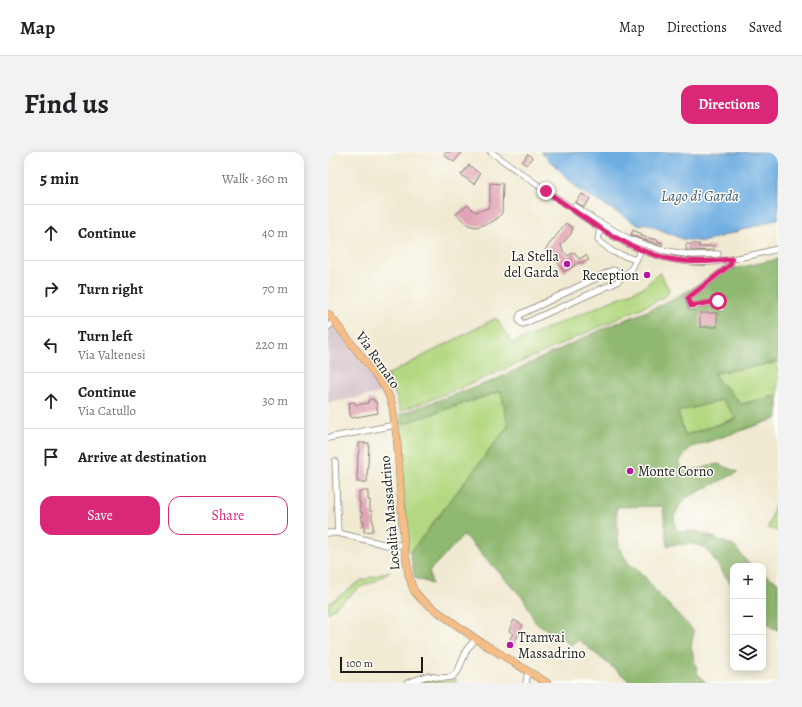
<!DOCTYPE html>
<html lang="en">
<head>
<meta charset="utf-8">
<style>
	body { margin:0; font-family:Alegreya,serif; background:#f2f2f2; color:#202124 }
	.controls { position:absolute; right:12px; bottom:12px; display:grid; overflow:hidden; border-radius:8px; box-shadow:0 2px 10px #0003 }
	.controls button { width:36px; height:36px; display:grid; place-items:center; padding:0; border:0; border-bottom:1px solid #e0e0e0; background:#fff; color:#202124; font:20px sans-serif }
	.scale { position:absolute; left:12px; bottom:10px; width:83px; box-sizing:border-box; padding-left:4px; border:2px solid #1c1c1c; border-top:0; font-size:11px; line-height:14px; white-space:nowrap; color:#1c1c1c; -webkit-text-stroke:3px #fdfcf7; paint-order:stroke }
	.stop { position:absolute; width:12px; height:12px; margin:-9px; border:3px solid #db2777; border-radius:50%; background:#fff }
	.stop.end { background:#db2777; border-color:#fff; box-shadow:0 1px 4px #0008 }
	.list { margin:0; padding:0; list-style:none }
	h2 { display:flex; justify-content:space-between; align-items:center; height:52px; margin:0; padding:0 16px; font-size:17px }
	h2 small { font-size:13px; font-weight:400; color:#757577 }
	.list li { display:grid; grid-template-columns:26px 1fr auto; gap:12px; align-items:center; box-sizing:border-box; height:56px; padding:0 16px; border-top:1px solid #e0e0e0 }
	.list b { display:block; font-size:15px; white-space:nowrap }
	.list p { margin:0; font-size:13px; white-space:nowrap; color:#757577 }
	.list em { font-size:13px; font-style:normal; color:#757577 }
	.actions { display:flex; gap:8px; padding:12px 16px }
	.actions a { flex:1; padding:9px 0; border:1px solid #db2777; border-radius:12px; text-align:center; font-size:14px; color:#db2777 }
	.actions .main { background:#db2777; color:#fff }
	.icon { flex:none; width:22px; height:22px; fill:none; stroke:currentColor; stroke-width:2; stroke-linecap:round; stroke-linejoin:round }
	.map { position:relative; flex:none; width:450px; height:531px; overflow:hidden; border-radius:12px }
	header { display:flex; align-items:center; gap:24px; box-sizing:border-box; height:56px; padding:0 20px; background:#fff; border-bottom:1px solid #e0e0e0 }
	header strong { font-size:19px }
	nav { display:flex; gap:22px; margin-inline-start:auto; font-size:14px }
	.intro { display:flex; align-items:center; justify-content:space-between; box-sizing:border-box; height:96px; padding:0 24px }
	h1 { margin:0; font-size:28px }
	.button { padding:10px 18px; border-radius:12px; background:#db2777; color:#fff; font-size:14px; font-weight:700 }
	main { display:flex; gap:24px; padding:0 24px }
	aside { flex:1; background:#fff; border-radius:12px; box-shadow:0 2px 10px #0003 }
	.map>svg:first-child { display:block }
	.industrial { fill:#d2bdc7 }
	.green { fill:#b4d881; stroke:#687a4e }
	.forest { fill:#8fb86f; stroke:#566a46; fill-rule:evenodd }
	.water { fill:#6eade1; stroke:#45647e }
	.building { fill:#e0a4b6 }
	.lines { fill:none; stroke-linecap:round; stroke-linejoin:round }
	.minor-casing { stroke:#868377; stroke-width:7 }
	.major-casing { stroke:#868377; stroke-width:8 }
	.minor { stroke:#fff; stroke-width:5.5 }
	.major { stroke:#f6be87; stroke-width:7 }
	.route { stroke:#db2777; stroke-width:5 }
	.poi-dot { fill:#b5179e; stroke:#fdfcf7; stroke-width:1.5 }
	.labels { text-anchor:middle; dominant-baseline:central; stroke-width:3; stroke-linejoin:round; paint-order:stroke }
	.poi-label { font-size:14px; fill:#1c1c1c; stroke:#fdfcf7; text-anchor:end }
	.street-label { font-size:14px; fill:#1c1c1c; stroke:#fdfcf7 }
	.water-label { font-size:15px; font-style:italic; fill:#415d75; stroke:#fdfcf7 }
</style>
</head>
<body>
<header>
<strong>Map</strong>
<nav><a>Map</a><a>Directions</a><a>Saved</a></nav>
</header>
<div class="intro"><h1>Find us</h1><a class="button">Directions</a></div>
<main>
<aside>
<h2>5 min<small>Walk · 360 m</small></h2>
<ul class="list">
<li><svg class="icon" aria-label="ahead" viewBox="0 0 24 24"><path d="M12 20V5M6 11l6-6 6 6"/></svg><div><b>Continue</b></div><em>40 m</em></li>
<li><svg class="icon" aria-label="right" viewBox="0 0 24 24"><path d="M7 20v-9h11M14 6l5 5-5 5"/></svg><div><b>Turn right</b></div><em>70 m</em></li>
<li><svg class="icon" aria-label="left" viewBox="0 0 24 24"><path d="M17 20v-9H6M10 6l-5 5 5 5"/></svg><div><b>Turn left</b><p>Via Valtenesi</p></div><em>220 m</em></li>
<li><svg class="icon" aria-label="ahead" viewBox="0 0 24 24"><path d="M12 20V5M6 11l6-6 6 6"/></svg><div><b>Continue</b><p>Via Catullo</p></div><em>30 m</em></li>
<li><svg class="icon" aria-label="arrive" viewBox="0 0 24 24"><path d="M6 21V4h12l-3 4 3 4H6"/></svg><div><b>Arrive at destination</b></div></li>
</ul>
<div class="actions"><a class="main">Save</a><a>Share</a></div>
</aside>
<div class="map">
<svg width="450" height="531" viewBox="0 0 450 531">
	<rect width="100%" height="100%" fill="#fdfcf7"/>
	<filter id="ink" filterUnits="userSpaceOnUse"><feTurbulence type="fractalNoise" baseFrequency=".025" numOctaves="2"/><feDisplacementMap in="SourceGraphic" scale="8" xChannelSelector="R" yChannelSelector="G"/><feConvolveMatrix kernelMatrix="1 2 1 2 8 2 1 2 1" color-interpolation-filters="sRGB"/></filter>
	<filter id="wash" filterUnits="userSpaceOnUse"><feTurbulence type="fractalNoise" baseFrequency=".012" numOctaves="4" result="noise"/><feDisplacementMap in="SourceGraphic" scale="16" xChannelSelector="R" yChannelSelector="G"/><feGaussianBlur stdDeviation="0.9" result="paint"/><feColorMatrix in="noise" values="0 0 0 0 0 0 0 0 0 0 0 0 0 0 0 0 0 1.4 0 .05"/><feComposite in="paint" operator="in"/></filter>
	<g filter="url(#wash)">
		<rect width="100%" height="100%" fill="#f1ead2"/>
		<polygon class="industrial" points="0,167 23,194 55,241 0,251"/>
		<g class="green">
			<path d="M332 120 341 138 339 143 335 146C248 185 161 227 72 259L69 247 59 223 168 166 184 191 316 135Z"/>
			<polygon points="450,209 450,243 413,252 400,237 391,230 386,221 441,212"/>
			<polygon points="174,239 180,274 82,401 78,394 72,277 74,272"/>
			<polygon points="394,248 409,266 357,283 349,260"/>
			<polygon points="449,346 450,346 450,379 440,376"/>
			<polygon points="62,419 50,428 32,435 0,461 0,452 32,429"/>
			<polygon points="128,526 128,531 87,531 103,527 124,528"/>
		</g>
		<g class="forest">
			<path d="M450 107V209L441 212 386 221 391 230 400 237 413 252 450 243V266L362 296 353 307 351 311 357 320 390 312 410 320 358 346 350 356 346 366 348 377 355 380 368 379 384 385 406 394 419 410 424 414H405V435L378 396 365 392 339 393 335 354 288 355 291 396 301 412 308 416 317 425 329 441 366 479 363 495 370 522 378 531H304L251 488 243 493 207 470 196 447 136 383 101 419 104 432 87 426 82 401 180 274 173 239 74 272 72 262 164 229 277 176 329 155 400 118ZM394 248 409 267 357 283 350 260Z"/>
			<polygon points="435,422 450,430 450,478 443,475 435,468"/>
		</g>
		<polygon class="water" points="213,0 450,0 450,67 375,90 354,87 317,71 312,74 250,37"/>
		<g id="blocks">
			<g class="building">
				<polygon points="118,0 134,0 126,10 116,3"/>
				<polygon points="200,2 204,6 198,13 194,10"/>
				<polygon points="141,13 152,22 146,32 133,23"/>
				<polygon points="162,31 175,32 174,61 170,66 162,71 148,75 140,73 128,62 140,53 147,60 160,56 162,51"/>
				<polygon points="254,42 262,47 256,55 248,50"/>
				<polygon points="238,71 245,76 243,82 233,93 235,99 240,104 246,100 251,107 258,103 261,108 254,111 252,110 236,120 230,111 231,110 226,104 217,98"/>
				<polygon points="305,78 314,82 313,84 330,88 330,90 334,90 334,94 303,83"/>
				<polygon points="358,92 371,92 371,95 386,94 386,98 364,99 358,98"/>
				<rect x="372" y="161" width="17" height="14"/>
				<polygon points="46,247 46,250 48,249 50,261 23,266 21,257 22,257 21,251 27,250 28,253 40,251 40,248"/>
				<polygon points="31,291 41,291 39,330 29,330 30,301 31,301"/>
				<polygon points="31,339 40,339 40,348 42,348 42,359 44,359 44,368 45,368 45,379 36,380 36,370 34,370 34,360 32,360 32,350 31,350"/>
				<polygon points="186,468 195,473 184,495 179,493 185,481 181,479"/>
			</g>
		</g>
	</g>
	<g filter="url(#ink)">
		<use href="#blocks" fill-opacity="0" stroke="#868377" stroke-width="1"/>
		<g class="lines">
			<defs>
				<g id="minor">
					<path d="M163 0C186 16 209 33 233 49 280 82 323 114 384 110 406 108 428 102 450 97"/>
					<polyline points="247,54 264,66"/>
					<polyline points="263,69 265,67 301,87 333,98 364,103 390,102"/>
					<polyline points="272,76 270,88 285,100 308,108"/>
					<path d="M296 123 285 118 193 162C190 166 190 170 195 172L289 130 296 123 303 118 313 98"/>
					<polyline points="393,156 390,149 363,155 360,146 402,113 404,107"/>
					<polyline points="0,175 6,169"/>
					<polyline points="0,286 67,273"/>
					<polyline points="7,309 10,381"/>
					<polyline points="0,381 10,381 59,393 76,393"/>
					<polyline points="79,531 99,524 115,526 124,525 130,519 139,497 148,487"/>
					<polyline points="198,531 199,524 201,520"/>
				</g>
				<polyline id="major" points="0,162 6,169 57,235 64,252 69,287 76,393 81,425 86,439 95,449 148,487 219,531"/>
			</defs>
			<use href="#minor" class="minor-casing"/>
			<use href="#major" class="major-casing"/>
			<use href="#minor" class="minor"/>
			<use href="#major" class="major"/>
		</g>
	</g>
	<g class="lines" filter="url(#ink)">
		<path class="route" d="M218 39C257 66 295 97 342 107 362 111 383 110 404 107L402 113 360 146 363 154 390 149"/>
	</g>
	<g class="poi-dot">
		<circle cx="239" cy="112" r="4"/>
		<circle cx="319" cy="123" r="4"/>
		<circle cx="302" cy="319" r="4"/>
		<circle cx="182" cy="493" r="4"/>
	</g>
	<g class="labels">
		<g class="poi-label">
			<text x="231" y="104">La Stella<tspan x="231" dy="16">del Garda</tspan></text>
			<text x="311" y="123">Reception</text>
			<text x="310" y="319" text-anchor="start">Monte Corno</text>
			<text x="190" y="485" text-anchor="start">Tramvai<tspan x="190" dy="16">Massadrino</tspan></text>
		</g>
		<g class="street-label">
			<text transform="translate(50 208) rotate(55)">Via Remato</text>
			<text transform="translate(62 361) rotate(-95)">Località Massadrino</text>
		</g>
		<g class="water-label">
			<text x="372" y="44">Lago di Garda</text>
		</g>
	</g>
</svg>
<div class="controls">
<button>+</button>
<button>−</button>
<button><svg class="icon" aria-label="layers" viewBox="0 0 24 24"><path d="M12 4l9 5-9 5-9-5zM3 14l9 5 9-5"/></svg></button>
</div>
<div class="scale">100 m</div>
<div class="stop" style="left:390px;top:149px"></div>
<div class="stop end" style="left:218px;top:39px"></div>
</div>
</main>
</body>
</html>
